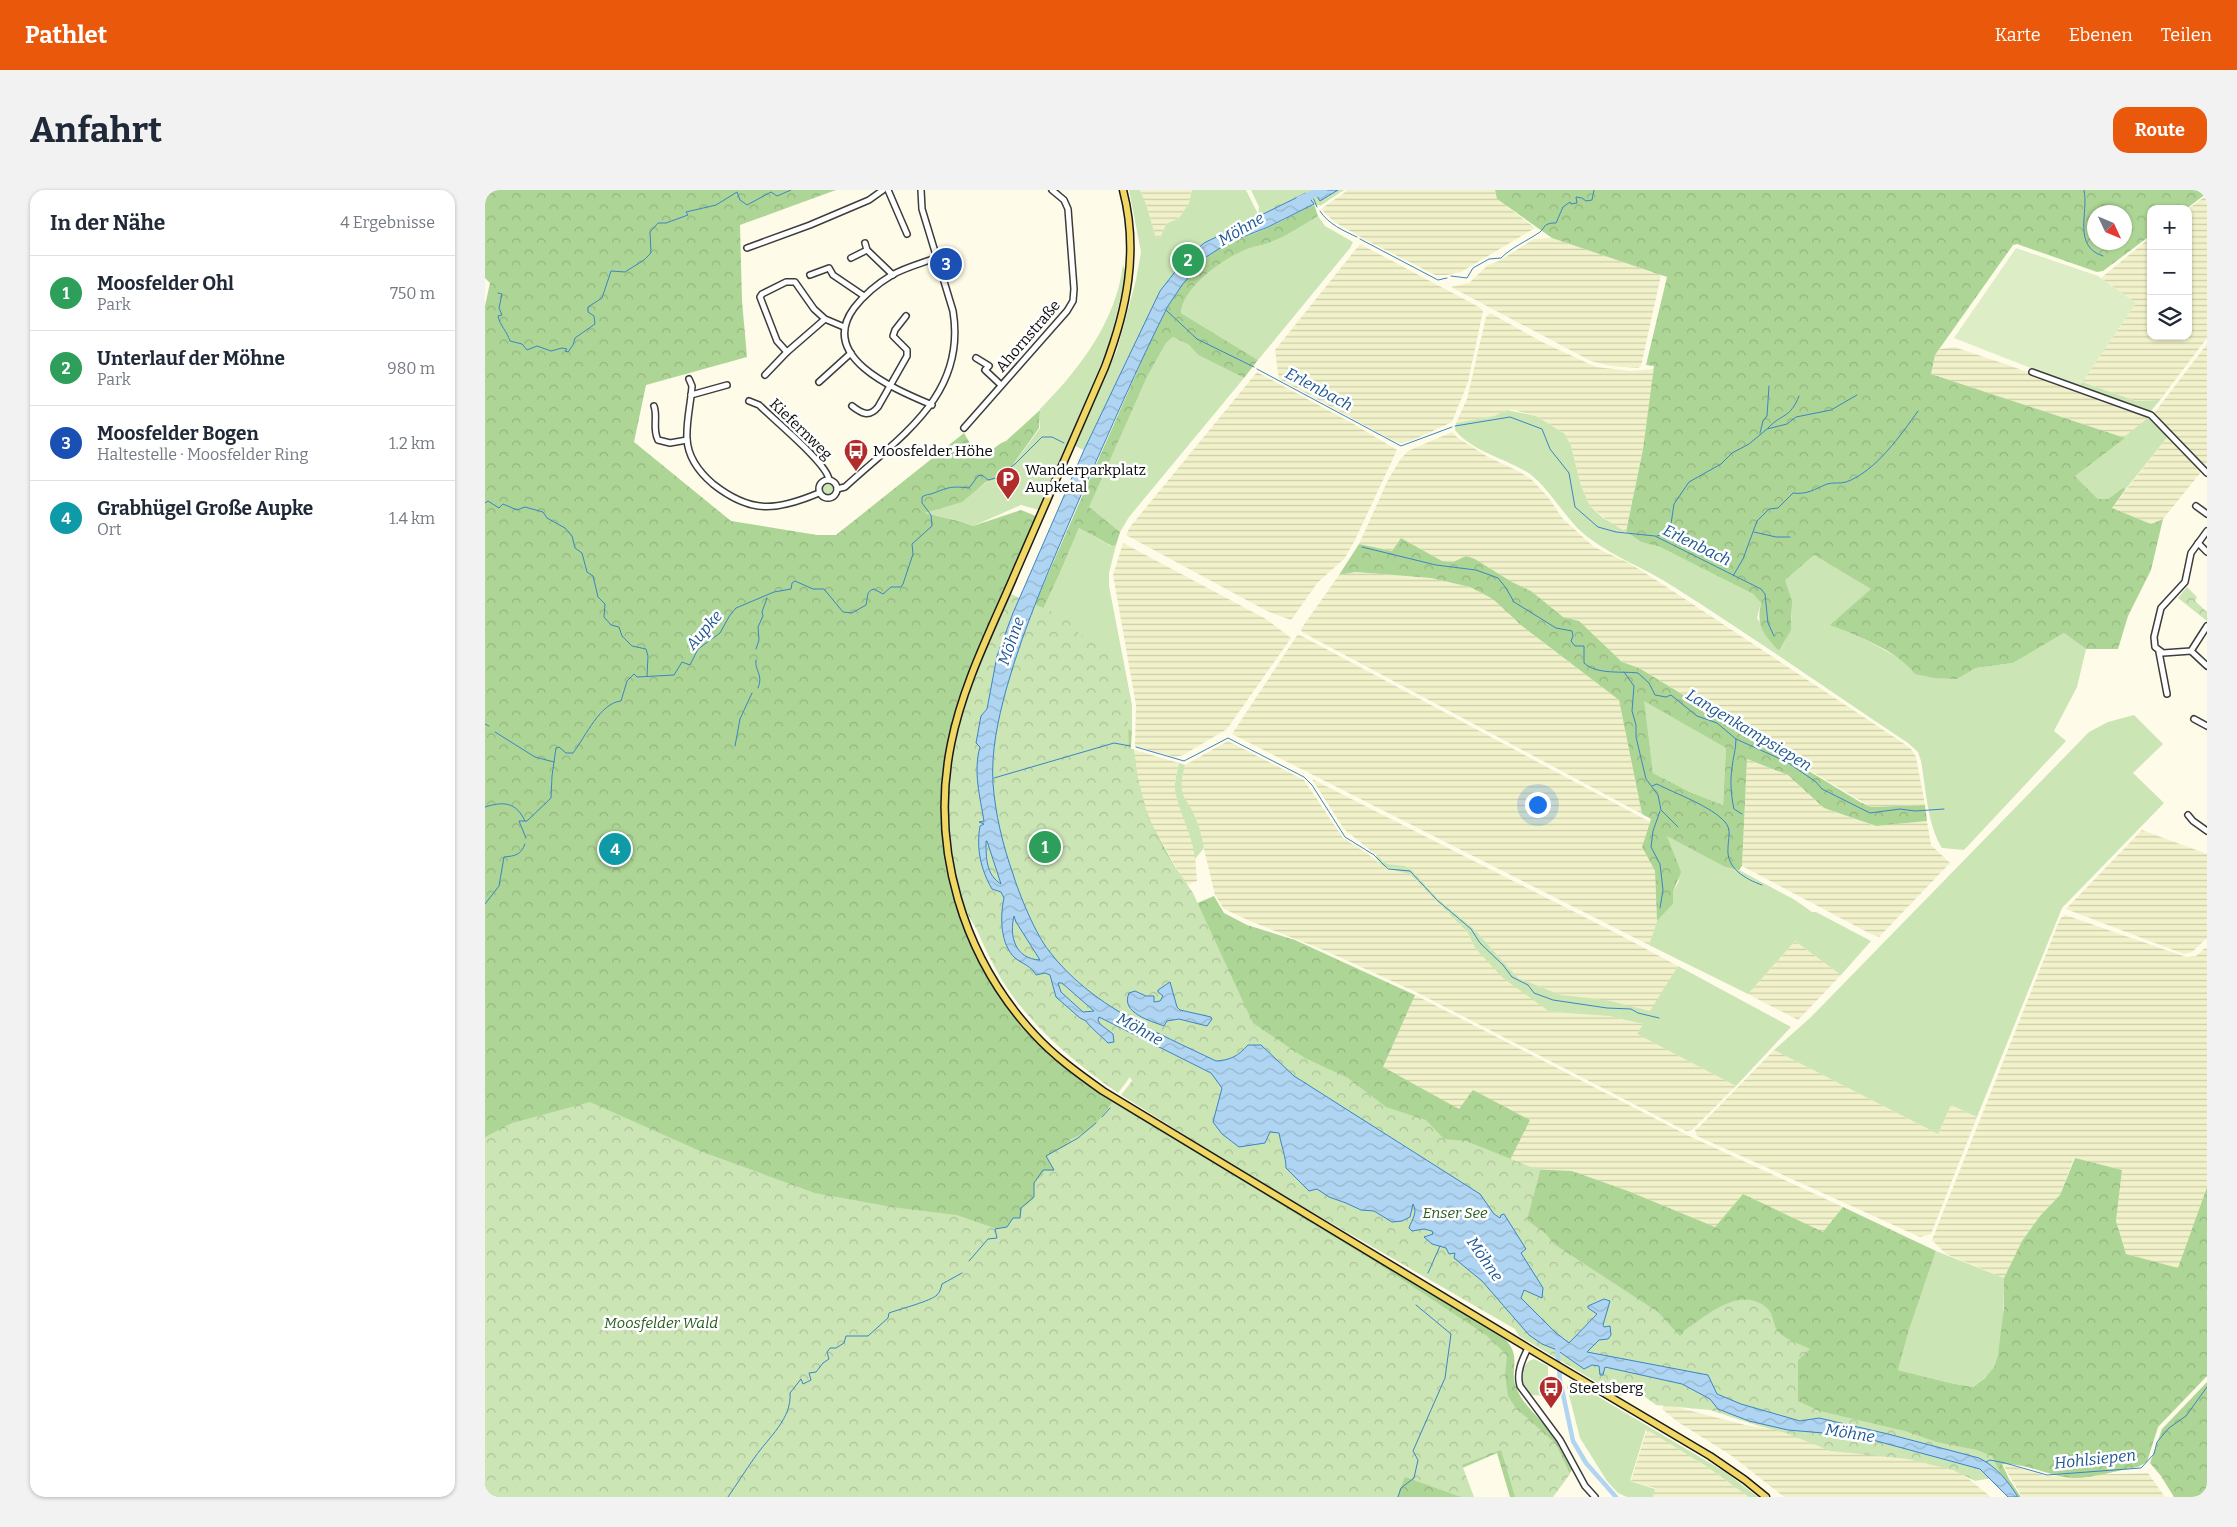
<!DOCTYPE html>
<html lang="de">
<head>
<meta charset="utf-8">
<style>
	body { margin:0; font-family:Bitter,serif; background:#f2f2f3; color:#1f2937 }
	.controls { position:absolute; right:15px; top:15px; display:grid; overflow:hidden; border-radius:10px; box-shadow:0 1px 4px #0004 }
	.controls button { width:45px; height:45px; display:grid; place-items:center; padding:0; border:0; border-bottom:1px solid #e0e1e3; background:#fff; color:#1f2937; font:25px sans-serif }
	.compass { position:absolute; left:1602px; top:15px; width:45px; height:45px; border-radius:50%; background:#fff; box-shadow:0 1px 4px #0004; rotate:134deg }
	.you { position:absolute; left:1052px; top:614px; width:18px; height:18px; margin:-12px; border:4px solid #fff; border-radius:50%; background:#1a73e8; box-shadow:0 0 0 8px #1a73e833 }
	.badge { display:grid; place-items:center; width:32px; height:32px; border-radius:50%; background:#ea580c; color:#fff; font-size:16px; font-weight:700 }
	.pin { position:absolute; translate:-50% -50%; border:2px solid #fff; box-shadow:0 1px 5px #0006 }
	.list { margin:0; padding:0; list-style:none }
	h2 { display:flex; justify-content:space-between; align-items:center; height:65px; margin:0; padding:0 20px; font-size:21px }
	h2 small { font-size:16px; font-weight:400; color:#747a83 }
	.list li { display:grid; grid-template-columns:32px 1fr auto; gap:15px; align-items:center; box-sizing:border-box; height:75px; padding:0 20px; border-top:1px solid #e0e1e3 }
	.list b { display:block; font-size:19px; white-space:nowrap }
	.list p { margin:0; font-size:16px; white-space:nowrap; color:#747a83 }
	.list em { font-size:16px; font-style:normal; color:#747a83 }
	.icon { flex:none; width:28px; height:28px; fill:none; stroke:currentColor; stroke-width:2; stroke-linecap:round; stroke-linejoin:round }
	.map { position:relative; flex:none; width:1722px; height:1307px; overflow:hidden; border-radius:15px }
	header { display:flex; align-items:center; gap:30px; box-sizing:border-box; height:70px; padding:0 25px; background:#ea580c; color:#fff }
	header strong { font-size:24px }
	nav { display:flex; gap:28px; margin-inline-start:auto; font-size:18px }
	.intro { display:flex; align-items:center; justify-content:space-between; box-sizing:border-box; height:120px; padding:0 30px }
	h1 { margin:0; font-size:35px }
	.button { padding:12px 22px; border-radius:15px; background:#ea580c; color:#fff; font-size:18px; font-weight:700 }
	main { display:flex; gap:30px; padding:0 30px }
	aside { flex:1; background:#fff; border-radius:15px; box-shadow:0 1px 4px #0004 }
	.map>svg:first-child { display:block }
	.farmland { fill:url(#farmland-rules) }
	.grass { fill:#cbe5b5 }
	.forest { fill:url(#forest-crowns); fill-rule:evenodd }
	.park { fill:url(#park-crowns) }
	.pitch { fill:#ddedc6 }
	.water { fill:url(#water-waves); stroke:#3b85c5; fill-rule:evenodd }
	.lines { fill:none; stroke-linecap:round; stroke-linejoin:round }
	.stream { stroke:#3b85c5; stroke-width:1 }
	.canal { stroke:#b0d5f2; stroke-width:4.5 }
	.river { stroke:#b0d5f2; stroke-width:8 }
	.minor-casing { stroke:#3d3d3d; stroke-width:8 }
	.major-casing { stroke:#1b1b1b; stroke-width:9 }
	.minor { stroke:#fff; stroke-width:5 }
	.major { stroke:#f1d865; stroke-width:6 }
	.labels { text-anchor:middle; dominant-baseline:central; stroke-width:5; stroke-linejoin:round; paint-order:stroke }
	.street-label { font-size:15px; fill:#0a0a0a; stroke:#fff }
	.poi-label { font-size:15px; fill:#0a0a0a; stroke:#fff; text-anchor:start }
	.park-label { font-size:15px; font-style:italic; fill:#285c1f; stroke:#fff }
	.water-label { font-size:16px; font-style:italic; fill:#1c5793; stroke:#fff }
</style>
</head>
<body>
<header>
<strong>Pathlet</strong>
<nav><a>Karte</a><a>Ebenen</a><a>Teilen</a></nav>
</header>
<div class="intro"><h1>Anfahrt</h1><a class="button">Route</a></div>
<main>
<aside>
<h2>In der Nähe<small>4 Ergebnisse</small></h2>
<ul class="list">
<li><span class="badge" style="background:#2e9e5b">1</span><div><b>Moosfelder Ohl</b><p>Park</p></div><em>750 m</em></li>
<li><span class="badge" style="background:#2e9e5b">2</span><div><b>Unterlauf der Möhne</b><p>Park</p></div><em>980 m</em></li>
<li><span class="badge" style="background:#1a4fb4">3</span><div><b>Moosfelder Bogen</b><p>Haltestelle · Moosfelder Ring</p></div><em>1.2 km</em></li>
<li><span class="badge" style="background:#0f9aa8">4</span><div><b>Grabhügel Große Aupke</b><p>Ort</p></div><em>1.4 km</em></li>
</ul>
</aside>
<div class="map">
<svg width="1722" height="1307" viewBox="0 0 1722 1307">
	<defs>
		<pattern id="farmland-rules" width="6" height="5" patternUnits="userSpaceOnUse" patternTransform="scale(1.25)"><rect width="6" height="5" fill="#f1f1ca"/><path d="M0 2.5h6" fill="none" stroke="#cdcdac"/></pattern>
		<pattern id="forest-crowns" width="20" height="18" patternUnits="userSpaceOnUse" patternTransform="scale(1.25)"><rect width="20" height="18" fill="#add595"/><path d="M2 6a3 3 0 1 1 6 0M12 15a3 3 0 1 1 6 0" fill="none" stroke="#94b67f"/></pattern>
		<pattern id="park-crowns" width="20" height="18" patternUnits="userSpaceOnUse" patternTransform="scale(1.25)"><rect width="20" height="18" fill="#cbe5b5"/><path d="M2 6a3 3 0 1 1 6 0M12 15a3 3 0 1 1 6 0" fill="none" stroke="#adc39a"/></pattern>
		<pattern id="water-waves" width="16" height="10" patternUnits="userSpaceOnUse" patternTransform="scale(1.25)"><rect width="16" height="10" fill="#b0d5f2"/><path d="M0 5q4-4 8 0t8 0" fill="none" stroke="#96b6ce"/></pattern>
	</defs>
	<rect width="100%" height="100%" fill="#fefbe8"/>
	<g class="farmland">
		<polygon points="655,0 707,0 704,13 694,28 681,34 675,48 671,48 661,14"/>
		<polygon points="863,0 1010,0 1012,9 1050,38 976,82 962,85 950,85 879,49 848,31 836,19"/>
		<polygon points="1722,5 1722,148 1675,210 1651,211 1597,192 1651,113 1616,88 1666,47 1666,146 1703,146 1703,19"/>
		<polygon points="1067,48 1176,85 1156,176 1153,178 1126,176 1106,171 966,97 984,93 1003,75 1014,71 1049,49"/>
		<polygon points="875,54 994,117 998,121 983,192 967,232 926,251 916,253 909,251 794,189 790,160"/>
		<polygon points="1005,123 1057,152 1111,177 1146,181 1169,179 1158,259 1141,342 1132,338 1105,316 1096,296 1086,256 1080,244 1051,226 1029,220 1022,220 1009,226 971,233 982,209 1001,127"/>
		<polygon points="1722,154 1722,273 1720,275 1670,225 1670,222"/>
		<polygon points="1469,157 1526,176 1663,228 1640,248 1446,184 1450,165 1455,159"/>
		<polygon points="772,182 867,233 912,260 870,350 859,369 833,392 806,430 782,421 641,345 645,337"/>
		<polygon points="967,242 973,248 1003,267 1035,282 1047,290 1063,307 1078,329 1109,357 1144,373 1174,392 1418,553 1426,559 1431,567 1440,615 1386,617 1154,478 1137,472 1094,432 1078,427 1046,401 1027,392 990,369 981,366 968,372 957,371 916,348 907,361 874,354 903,290 915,270 923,261"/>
		<polygon points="1684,245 1715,278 1716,282 1678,329 1666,334 1627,318"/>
		<polygon points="638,353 781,429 806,448 742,539 698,565 690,567 650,556 651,515 628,385"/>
		<polygon points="871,382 946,388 985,397 1008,409 1037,436 1134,510 1157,624 817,442 816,439 854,385"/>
		<polygon points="813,444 1165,632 1157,657 1170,681 1172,731 1164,755 747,544"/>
		<polygon points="743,551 819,590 858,648 883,664 903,680 918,681 926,685 983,743 990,758 1065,822 1124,826 1158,834 1152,844 1251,896 1207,940 1201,941 931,802 841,761 765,731 739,719 730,705 712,630 696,604 696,590 700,575"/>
		<polygon points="650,560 694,573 690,591 691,603 709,651 712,691 701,695 667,635 656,608 649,571"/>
		<polygon points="1262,569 1303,585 1339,618 1390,636 1442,631 1446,655 1465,673 1394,747 1386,744 1257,676"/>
		<polygon points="827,589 1131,743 1193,776 1166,821 1076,805 1033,788 989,739 953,709 927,680 920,676 902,674 859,639"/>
		<polygon points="1657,640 1722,664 1722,748 1707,762 1699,764 1581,719"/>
		<polygon points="1580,725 1701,767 1711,766 1720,758 1722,759 1722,997 1693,1079 1641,1064 1631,1031 1637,980 1589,968 1575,1005 1555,1026 1537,1051 1519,1088 1461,1064 1447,1050 1575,729"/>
		<polygon points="1310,751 1356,785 1313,830 1263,804"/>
		<polygon points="930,805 1204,946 1358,1017 1338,1043 1258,1004 1230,1037 1143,1001 1087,981 1021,978 1044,930 974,919 897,877"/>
		<polygon points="1289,860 1453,944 1466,915 1492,927 1446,1044 1435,1047 1212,946 1210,940 1214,937"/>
		<polygon points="1180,1214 1260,1235 1398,1258 1465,1274 1506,1307 1299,1307 1247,1266 1193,1232 1177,1219"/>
		<polygon points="1162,1239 1221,1276 1264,1307 1168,1307 1170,1298 1146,1291"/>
		<polygon points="1517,1273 1562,1286 1663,1283 1680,1307 1537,1307"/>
	</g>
	<g class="grass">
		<polygon points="644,0 655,0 661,14 671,48 675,48 681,34 694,28 704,13 707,0 761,0 773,24 774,17 766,0 859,0 835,16 826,0 773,25 697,73 675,101 599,260 590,256 632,160 651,90 656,62"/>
		<path d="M833 26 840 36 868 52 865 58 773 170 696 123C698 97 738 69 760 60 768 56 777 56 786 52 802 46 818 35 833 26Z"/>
		<path d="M638 74 641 85 624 155 554 320 536 315 488 336 479 332 440 323 476 311 502 292 519 287 555 238V219C594 180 632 130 638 74Z"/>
		<polygon points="688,147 704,155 713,165 759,188 644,327 635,342 603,318 662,187 681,153"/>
		<polygon points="1597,192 1651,211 1675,210 1665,222 1658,220 1594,197"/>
		<path d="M1022 220 1051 226 1080 244 1086 256 1096 296 1105 316 1117 327 1156 352 1175 357 1268 404 1276 413 1272 428 1294 461C1311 435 1310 419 1299 390L1329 365 1387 399 1346 435 1383 451 1421 472 1472 489 1491 478 1528 473 1579 443 1601 459 1592 497 1569 541 1581 551 1479 660 1457 658C1442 634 1441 598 1436 571L1433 562 1423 553C1345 501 1268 447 1189 397 1162 379 1130 368 1104 348 1080 330 1068 302 1045 284 1023 269 987 262 970 240L971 233 1009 226Z"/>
		<polygon points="1663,228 1669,230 1684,245 1640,300 1639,297 1623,309 1613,309 1590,286"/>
		<circle cx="343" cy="299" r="7"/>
		<polygon points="594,338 626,356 631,355 624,383 624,396 647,515 647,541 641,538 543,451 574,385"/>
		<polygon points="1158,510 1241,558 1238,615 1205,602 1168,583"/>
		<polygon points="1649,525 1678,554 1648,583 1679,613 1577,718 1492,927 1466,915 1453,944 1289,860 1326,827 1604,542 1623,532"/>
		<path d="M694 573 700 575C691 610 701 603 712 631 715 639 717 649 719 658L710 669C708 646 696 627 691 605 688 594 692 583 694 573Z"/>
		<polygon points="1182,645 1240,677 1254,680 1310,710 1327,722 1331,722 1386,751 1356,785 1310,751 1263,804 1164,755 1172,731 1188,714 1188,702 1194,691"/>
		<path d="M891 665 902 674 920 676 927 680 953 709 989 739 1033 788 1076 805 1121 810 1165 821 1193 776 1306 837 1251 896 1152 844 1158 834 1124 826 1065 822 1018 788 990 758 983 743 926 685C914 679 894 682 891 665Z"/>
		<path d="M1451 1061 1519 1088C1519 1109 1519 1161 1508 1178 1504 1186 1495 1191 1488 1197L1465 1193 1413 1180 1424 1140Z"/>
		<path d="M1049 1169 1063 1176V1206L1045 1205C1035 1195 1032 1174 1049 1169Z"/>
		<polygon points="1085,1190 1240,1282 1273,1307 1264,1307 1221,1276 1161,1239 1145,1291 1170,1299 1168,1307 1142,1307 1133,1303 1122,1291 1095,1248 1082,1197"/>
	</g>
	<g class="forest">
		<path d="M0 0H351L255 35 257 111 262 167 161 195 149 252 246 331 332 345H351L479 243 493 267C505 266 509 255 521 251L555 220 554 238 519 287 501 292 477 312 440 323 478 332 488 336 536 320 551 326 470 535 460 613 470 701 504 784 550 845 618 901 928 1088 1021 1150C1037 1168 1024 1179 1031 1197 1037 1214 1053 1226 1063 1240 1073 1252 1079 1267 1087 1280L1067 1307H1025L1012 1263 975 1279 985 1307H0V116L5 93 0 88Z"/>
		<path d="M1010 0H1722V3L1701 19H1666V45L1618 81 1612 82 1532 54 1528 55 1450 165 1446 184 1640 248 1590 286 1613 309H1623L1639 297 1640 300 1627 318 1666 334 1678 329 1666 380 1643 426 1633 459H1601L1579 443 1528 473 1491 478 1472 489 1450 488 1430 484C1412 460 1372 446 1345 435L1386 399 1329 365 1300 390 1307 411 1306 440 1294 461C1278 443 1271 437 1276 413L1268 404 1175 357 1156 352 1141 342 1158 259 1169 176 1161 175 1182 87 1067 48 1012 9ZM1610 22H1640V52H1610Z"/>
		<path d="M829 14 833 26C818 35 802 46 786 52 777 56 768 56 760 60 738 69 698 97 696 123L773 170 759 188 713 165 704 155 688 147 681 153 662 187 604 317 635 342 631 355 627 356 594 338 574 385 543 451 524 517 637 548 641 538 647 541 645 569 649 571 656 608 667 635 710 714 729 706 739 723 762 735 810 750 930 805 898 877 974 919 988 900 1045 930 1021 978 1087 981 1143 1001 1230 1037 1258 1004 1338 1042 1358 1017 1451 1061 1424 1140 1413 1180 1465 1193 1488 1197 1500 1188 1509 1177 1513 1165 1519 1117V1088L1537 1051 1555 1026 1575 1005 1590 968 1637 980 1631 1031 1641 1064 1693 1078 1722 997V1186L1673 1237 1662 1272 1653 1277C1634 1280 1608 1288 1589 1288 1563 1287 1544 1273 1517 1274L1524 1289 1536 1307H1533C1522 1290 1512 1277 1494 1268L1403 1244 1334 1228 1315 1231 1256 1214 1232 1204 1223 1185 1102 1162 1114 1150 1123 1149 1126 1145 1125 1137H1119L1118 1135 1125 1111 1119 1109 1103 1115V1119L1112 1124 1084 1153 1070 1142 1036 1108 1039 1100 1057 1108 1058 1098 1036 1063 1041 1059 1019 1024 1016 1025 1015 1028 1009 1025 995 1004 809 886 776 856 763 855C753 866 746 870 731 871 695 854 656 839 623 816 606 804 573 776 562 759 528 702 502 623 510 557 515 511 530 468 545 425L669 143C683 116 698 87 722 67 740 52 763 47 784 37 799 30 814 22 829 14ZM685 792 690 811 695 820 726 827 727 829 725 834 722 836 694 829 689 832 683 831 679 836C666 831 635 823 644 803L650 801 661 806H669V812L675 811 678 806 673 803V800Z"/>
		<path d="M916 348 957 371 968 372 981 366 990 369 1027 392 1046 401 1078 427 1094 431 1137 472 1154 478 1375 612 1386 617 1440 615 1442 631 1391 636 1339 618 1303 585 1262 569 1257 676 1254 680 1240 677 1182 646 1196 682 1188 702V714L1172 731 1170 681 1157 657 1166 629 1157 624 1134 510 1037 436 1008 409 985 397 946 388 871 382 854 385 874 354 907 361ZM1159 511 1241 558 1238 615 1205 602 1168 583Z"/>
		<polygon points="1722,1192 1722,1304 1715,1307 1689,1307 1676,1286 1665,1273 1677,1239"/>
	</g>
	<g class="park">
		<polygon points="824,0 856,0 834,15 827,16 819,10 740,45 680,100 659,132 667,115 686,86 717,52 733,42"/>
		<polygon points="1702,397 1712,407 1710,411 1722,422 1722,431 1693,408"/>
		<path d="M526 404 582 428 591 441 624 465 638 480 642 508 644 559H649L653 589 663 627 680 662 708 703 768 833 820 868 863 888 901 917 941 930 959 949 981 951 1046 977 1056 978 1042 1030 1061 1044 1069 1054 1173 1122 1195 1146 1200 1140C1223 1125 1256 1094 1283 1119 1288 1124 1288 1133 1292 1140 1298 1149 1315 1154 1325 1159L1313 1170V1211L1335 1221 1420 1241 1452 1252 1492 1260 1507 1266 1517 1286 1490 1291 1468 1280 1423 1269 1346 1261 1301 1243 1271 1235 1225 1220 1171 1215 1151 1200 1135 1206 1034 1146 1030 1139 768 988 636 905 647 891 645 887 633 903C598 879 564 851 537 818 517 794 504 768 492 740 489 734 485 729 482 723 456 658 457 582 479 515 491 477 510 440 526 404Z"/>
		<path d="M105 912 215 961 330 1003 407 1017 472 1025 512 1039 521 1037 529 1028H535L537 1018C554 1006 547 1008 550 991L558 985 559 980 569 981 561 966 582 955 584 950C606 941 613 933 627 912L889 1071 1001 1145 1022 1165 1020 1185 1023 1206 1030 1217 1071 1254 1085 1284 1068 1307H1030L1016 1260 977 1275 989 1307H976L920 1287 912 1307H0V947L27 933Z"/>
	</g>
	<polygon class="pitch" points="1531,58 1613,86 1651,113 1594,197 1469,148"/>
	<g class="water">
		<polygon points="828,0 853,0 835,11"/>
		<path d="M821 3 829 14 783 37 743 53 721 67 697 95 683 116C652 177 625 241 597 303 569 368 540 432 521 500 513 530 506 561 508 593 510 623 518 656 528 684 534 704 551 745 564 761 606 816 671 842 731 871 746 870 753 866 763 855H776L809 886 995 1004 1009 1024 1015 1028 1016 1025 1019 1024 1041 1059 1036 1063 1058 1098 1057 1108 1039 1100 1036 1108 1070 1142 1084 1153 1112 1124 1103 1118V1116L1119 1109 1125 1111 1118 1135 1119 1137 1125 1136 1126 1145 1123 1149 1114 1150 1102 1162 1223 1185 1232 1204 1256 1214 1315 1231 1334 1228 1403 1244 1494 1268C1512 1277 1522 1290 1533 1307H1523L1495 1279 1373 1246 1303 1240 1264 1231 1233 1219 1225 1209 1197 1194 1120 1177 1118 1185H1115L1114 1176 1107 1175 1099 1179 1072 1160 1057 1154 1044 1145 997 1091 969 1068 970 1063 964 1064 961 1058 947 1054 939 1047 948 1044 947 1041 939 1039 927 1041 924 1038C927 1029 933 1023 928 1014L925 1027 917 1031 907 1032 889 1021 876 1020 861 1013 844 1007 832 999 824 1001 801 978C801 967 796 955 794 943L785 942 780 953 754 957 737 944 728 932 737 898 726 883 614 827 613 830 615 834 628 844 629 852 623 853C618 848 604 836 601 831L595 828 571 807 565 785 560 783 551 785C546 776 538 774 530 768 515 754 515 726 519 708L516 702 507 699C496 680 491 659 495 636L499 634 494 632 499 631C495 607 488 581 495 557L491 553 496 526 502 519 512 466 528 423 599 260 675 101 697 73 719 53ZM501 651H502L516 694C501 685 501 667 501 651ZM529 726 531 732 555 770C530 769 524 746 529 726ZM573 793H577L609 821 598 822 576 802Z"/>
		<path d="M685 792 692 817 695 820 726 827 727 829 722 836 694 829 682 831 679 836C666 831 635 823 644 803L650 801 661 806H669V812L675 811 678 806 673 802V800Z"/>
	</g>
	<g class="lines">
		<g class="stream">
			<path d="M1599 0C1604 23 1587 56 1618 66"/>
			<polyline points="827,5 832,17"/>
			<path d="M835 21C843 34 859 41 872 47"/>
			<polyline points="875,49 953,90 962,88"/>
			<path d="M966 86 982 88 988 78 1004 69 1016 68C1027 57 1042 51 1055 42 1058 40 1059 35 1063 34 1066 33 1068 33 1071 33L1078 17 1085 12 1086 14 1092 13 1091 7 1097 8 1101 11 1107 10 1109 0"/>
			<path d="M13 103 17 104 14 118 17 125 13 126C15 136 22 141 25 151L37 154 42 160 52 156 66 161 77 158 82 159 80 161 83 162 88 155 90 148 110 134 109 126 103 122V117L117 108 126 81 140 82 159 70 166 63 165 42 173 33H181L203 25 201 22 231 15 252 2 255 10 262 15 286 2 292 6 306 0"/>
			<polyline points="681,120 712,149 769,177"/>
			<polyline points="772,179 916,256 967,237"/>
			<polyline points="970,236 1025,227 1057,239 1065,259 1084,283 1090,317 1113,337 1131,342 1170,346 1276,399 1280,404 1283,433 1289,446"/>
			<path d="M1283 238C1297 223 1305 229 1314 206"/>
			<polyline points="1275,243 1278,231 1282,226 1284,196"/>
			<polyline points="0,313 3,311 14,318 18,314 32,320 40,317 58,322 62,328 80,338 87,346 90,358 97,363 102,382 108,386 113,407 120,414 119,427 126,435 134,437 137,446 147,456 161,459 163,466 162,486"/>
			<polyline points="1269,342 1291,347 1305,347"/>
			<polyline points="1172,346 1179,344 1186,334 1189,314 1204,292 1236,274 1247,263 1264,254 1282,239 1302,234 1311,227 1346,220 1372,205"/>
			<path d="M877 357 951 375 991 380 1013 388 1021 398 1029 412 1071 438 1087 441 1088 446 1086 451 1090 456H1099V473C1112 485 1137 481 1153 483L1164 493 1170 505 1181 507 1186 505 1212 526 1232 533 1251 549 1302 572 1331 592 1337 599 1385 623 1415 619 1430 621 1459 619"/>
			<path d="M1248 386 1258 369 1272 331 1284 319 1293 318 1308 303C1322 305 1330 299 1342 294 1348 292 1355 294 1361 292 1390 282 1416 245 1433 221"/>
			<polyline points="271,459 274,450 273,437 278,426 277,422 282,408"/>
			<path d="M271 470C269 480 279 485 273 498"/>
			<polyline points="1139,482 1149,496 1147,521 1151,535 1151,547 1161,589 1173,605 1176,620 1193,637"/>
			<polyline points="0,534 4,536"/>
			<polyline points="10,542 50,567 69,572"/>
			<path d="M1251 549C1251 560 1248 567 1247 578 1245 591 1246 606 1249 619L1257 624"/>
			<polyline points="250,556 255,529 267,503"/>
			<polyline points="651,557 699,571 743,548 819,587 827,595 860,647 889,665 903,679 925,681 952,710 986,739 995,753 1018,775 1027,787 1043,795 1049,803 1068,810 1122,818 1146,819 1153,823 1174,828"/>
			<polyline points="509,588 629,553 645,556"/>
			<path d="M1167 596 1172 594C1191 604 1226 616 1240 632 1247 640 1243 648 1243 658 1241 678 1260 689 1277 695"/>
			<path d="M0 617C19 611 31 612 40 631"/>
			<path d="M41 648 34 631H42L66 608 67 586 71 558 74 557 81 563H88C101 546 115 513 136 511L142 491 149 484 152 487 189 485 197 472 205 475 213 459 235 443 245 425 251 418 289 402 306 399 307 393 310 391 328 399H339L358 422 367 423 381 415C383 407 381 401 389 399L398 404 406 397H416L418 394 428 364 427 354 447 336 446 325 437 313V307C441 304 444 305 449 303 464 297 467 296 484 298L493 286 497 285 503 290 511 288 530 274 557 247H567L579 253"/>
			<path d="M0 714 14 696 19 667C30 666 36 665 40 654"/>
			<polyline points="1175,718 1178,700 1175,674 1166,657 1168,641 1175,621"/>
			<polyline points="617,927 625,918"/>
			<polyline points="484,1071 503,1049 512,1048 510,1039 522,1037 528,1028 535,1028 536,1018 549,1007 549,993 558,980 569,980 561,966 593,948 611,933"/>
			<polyline points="943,1083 955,1056"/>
			<polyline points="1501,1272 1505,1270 1520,1273 1562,1285 1656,1278 1669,1264 1672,1252 1684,1238 1701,1226 1722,1197"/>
			<path d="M243 1307C252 1294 260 1281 270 1267 283 1248 307 1229 305 1203L316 1189 318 1194 326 1190 324 1183 331 1182 338 1173 344 1169 342 1162 345 1158H351L359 1153 361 1146H383L403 1128 404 1123C415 1119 446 1111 452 1105 455 1102 456 1098 457 1094L477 1083"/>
			<polyline points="913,1307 916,1298 929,1288 933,1270 928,1261 960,1188 966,1144 931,1115"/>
		</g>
		<polyline class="canal" points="1072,1155 1075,1190 1088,1251 1101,1273 1131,1307"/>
		<polyline class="river" points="815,10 838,0"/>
		<defs>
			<g id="minor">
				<polyline points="403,0 422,44"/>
				<polyline points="380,53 382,60 408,85"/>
				<polyline points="262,58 325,35 384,10 398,0"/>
				<polyline points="366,68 382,60"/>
				<polyline points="325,85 344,78 348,85 379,106"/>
				<polyline points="340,129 302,162 292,151 275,107 277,104 301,92 310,92 329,119 340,129 359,137"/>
				<polyline points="491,168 504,176 500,180 516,195"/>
				<polyline points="1547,182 1666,225 1722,283"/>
				<polyline points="280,185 302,162"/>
				<path d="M204 189 207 196C206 213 201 231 202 249 203 268 214 282 228 294 266 324 291 321 334 303"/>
				<polyline points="334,192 366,163"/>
				<polyline points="206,205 242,195"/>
				<path d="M264 211 274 215C288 229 343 274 344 290"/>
				<path d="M447 215C412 200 332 168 369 118 379 105 392 94 407 85 421 77 438 73 453 67"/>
				<path d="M169 216C173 227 167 239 173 250L185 253 202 250"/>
				<path d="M367 216C376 223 384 228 393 217L422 166V160L408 146 410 140 421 126"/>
				<polyline points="479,238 582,121 588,111 589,99 583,19 579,10 567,0"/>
				<circle cx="343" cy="299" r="9"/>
				<path d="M352 299 360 297C414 247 482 206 468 121L437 19 436 0"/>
				<polyline points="1711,316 1722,324"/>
				<polyline points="1722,341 1706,363 1700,392 1676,418 1669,447 1670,457 1678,463 1706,461 1722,436"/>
				<polyline points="1713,353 1722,362"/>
				<polyline points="1706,461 1722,476"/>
				<polyline points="1674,462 1682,504"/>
				<polyline points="1709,529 1722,536"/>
				<polyline points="1703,625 1708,631 1722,641"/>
				<path d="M1043 1158C1037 1170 1031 1183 1035 1196L1075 1250 1100 1296 1110 1307"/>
			</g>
			<path id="major" d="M638 0C654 61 642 119 620 177 591 245 561 312 532 379 508 436 478 493 466 554 445 658 478 767 549 844 569 866 594 884 618 901L1043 1158 1225 1266 1260 1290 1281 1307"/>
		</defs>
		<use href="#minor" class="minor-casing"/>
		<use href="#major" class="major-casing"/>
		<use href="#minor" class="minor"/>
		<use href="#major" class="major"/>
	</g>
	<defs>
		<symbol id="bus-pin" viewBox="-11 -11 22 30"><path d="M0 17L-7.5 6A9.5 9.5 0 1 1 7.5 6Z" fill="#b12d2b" stroke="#fff"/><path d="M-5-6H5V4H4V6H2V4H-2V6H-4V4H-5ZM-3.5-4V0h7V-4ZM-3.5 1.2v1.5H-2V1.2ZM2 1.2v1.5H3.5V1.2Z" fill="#fff"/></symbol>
		<symbol id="parking-pin" viewBox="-11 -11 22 30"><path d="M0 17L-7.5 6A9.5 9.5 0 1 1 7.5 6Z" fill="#b12d2b" stroke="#fff"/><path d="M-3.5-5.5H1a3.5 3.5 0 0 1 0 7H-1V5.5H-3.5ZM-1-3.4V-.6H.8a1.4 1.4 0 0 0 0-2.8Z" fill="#fff"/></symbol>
	</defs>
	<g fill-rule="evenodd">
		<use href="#bus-pin" x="357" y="247" width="28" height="38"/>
		<use href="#parking-pin" x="509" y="275" width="28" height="38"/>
		<use href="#bus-pin" x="1052" y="1184" width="28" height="38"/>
	</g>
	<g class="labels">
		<g class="street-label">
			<text transform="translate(543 146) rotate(-49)">Ahornstraße</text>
			<text transform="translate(316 239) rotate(44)">Kiefernweg</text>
		</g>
		<g class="poi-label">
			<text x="388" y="261">Moosfelder Höhe</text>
			<text x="540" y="280">Wanderparkplatz<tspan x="540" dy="17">Aupketal</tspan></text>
			<text x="1084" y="1198">Steetsberg</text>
		</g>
		<g class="park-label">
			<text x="970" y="1023">Enser See</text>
			<text x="176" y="1133">Moosfelder Wald</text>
		</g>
		<g class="water-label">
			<text transform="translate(756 39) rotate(-30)">Möhne</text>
			<text transform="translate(834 199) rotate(28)">Erlenbach</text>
			<text transform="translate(1212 355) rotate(26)">Erlenbach</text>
			<text transform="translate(219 440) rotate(-49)">Aupke</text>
			<text transform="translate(526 451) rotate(-71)">Möhne</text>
			<text transform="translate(1264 540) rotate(31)">Langenkampsiepen</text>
			<text transform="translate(655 839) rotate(29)">Möhne</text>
			<text transform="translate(1000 1069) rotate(55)">Möhne</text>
			<text transform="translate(1365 1243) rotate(9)">Möhne</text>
			<text transform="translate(1610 1269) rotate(-6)">Hohlsiepen</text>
		</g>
	</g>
</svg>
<div class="controls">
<button>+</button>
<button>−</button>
<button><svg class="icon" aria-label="layers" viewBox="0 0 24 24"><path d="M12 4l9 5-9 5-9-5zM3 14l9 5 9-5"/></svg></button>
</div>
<svg class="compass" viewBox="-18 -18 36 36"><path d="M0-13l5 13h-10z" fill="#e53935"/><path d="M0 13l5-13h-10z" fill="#747a83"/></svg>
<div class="you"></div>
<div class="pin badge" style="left:560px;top:657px;background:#2e9e5b">1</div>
<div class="pin badge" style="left:703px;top:70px;background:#2e9e5b">2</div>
<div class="pin badge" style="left:461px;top:74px;background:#1a4fb4">3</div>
<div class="pin badge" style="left:130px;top:659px;background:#0f9aa8">4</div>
</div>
</main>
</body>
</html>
